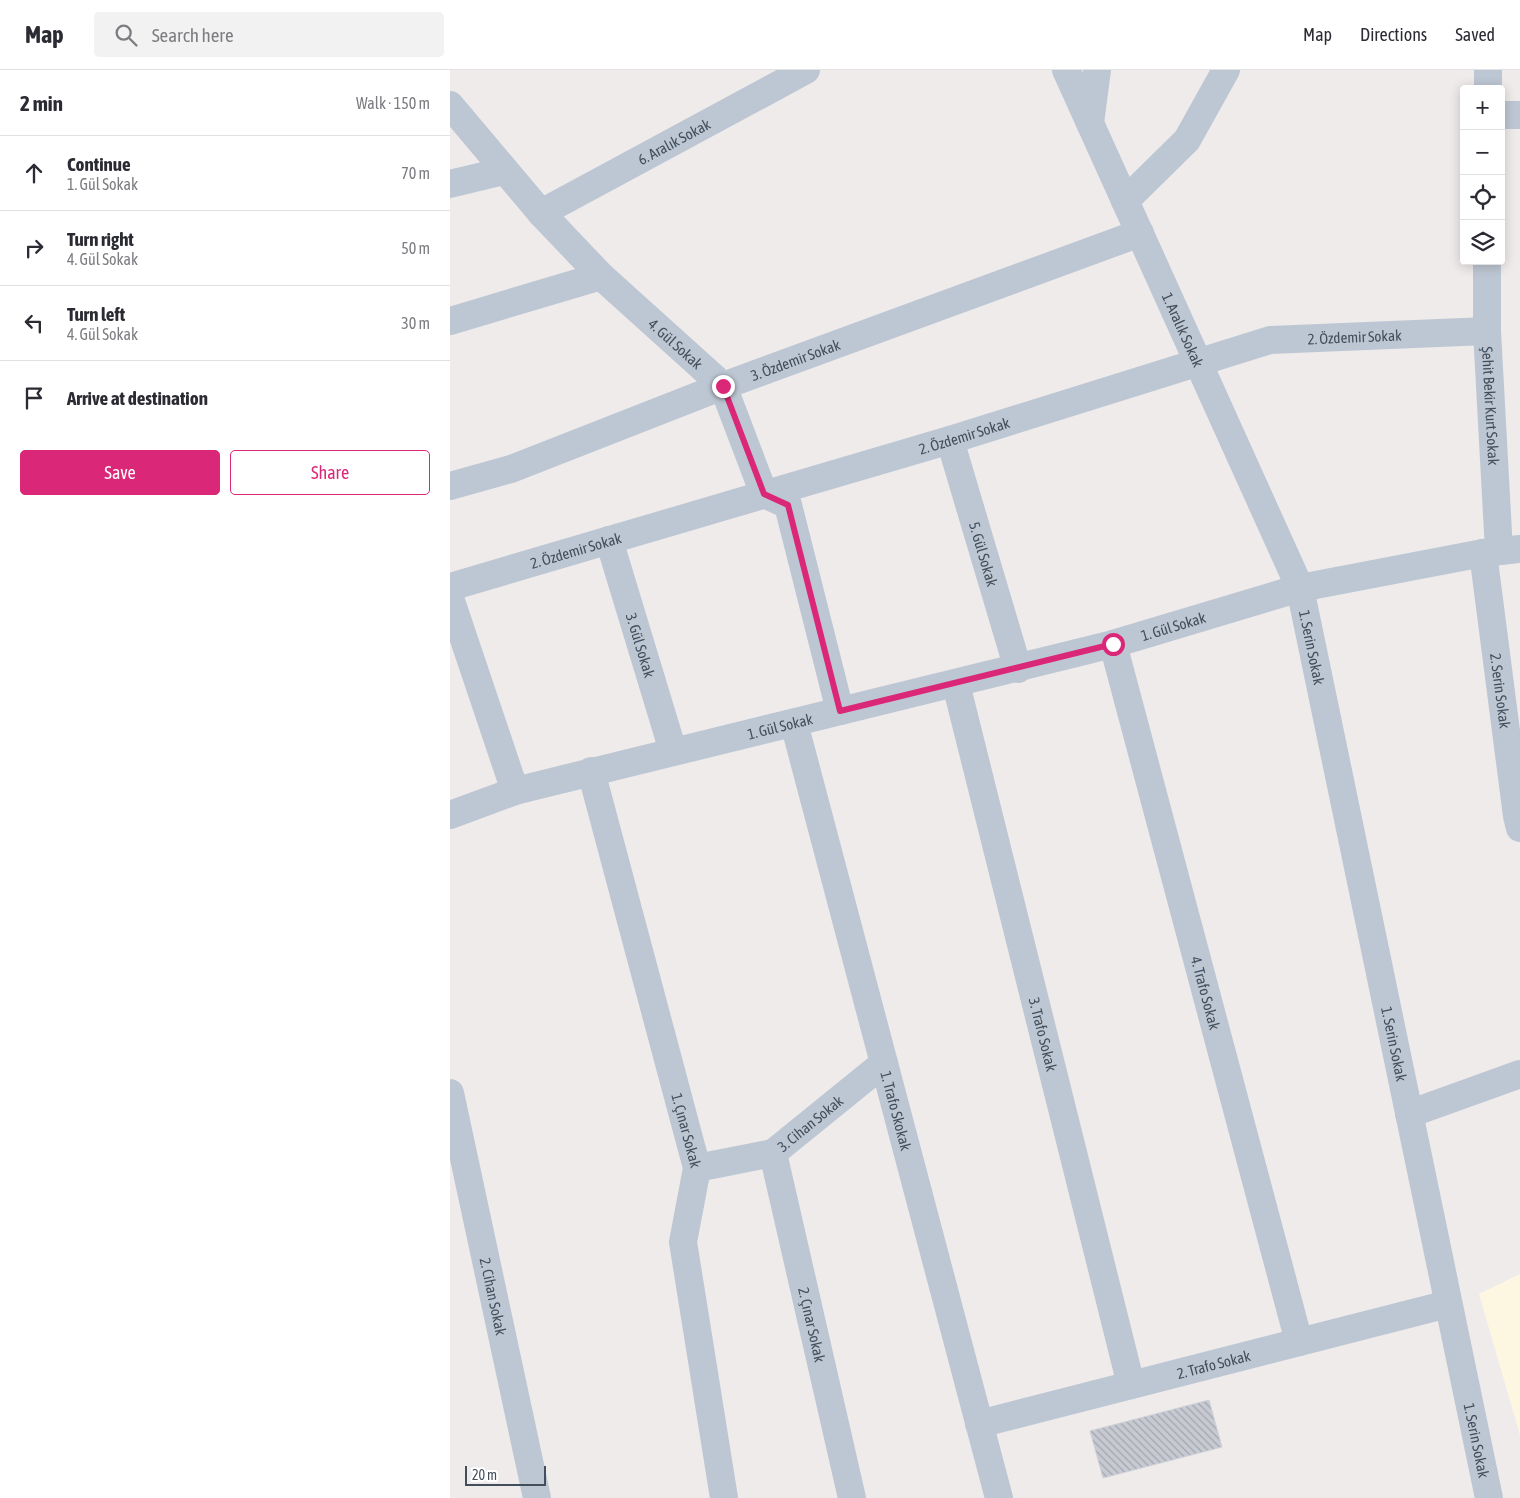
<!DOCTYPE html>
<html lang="en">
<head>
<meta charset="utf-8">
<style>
	body { margin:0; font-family:"Asap Condensed",sans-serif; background:#f2f2f3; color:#2b2b33 }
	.controls { position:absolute; right:15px; top:15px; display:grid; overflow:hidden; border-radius:5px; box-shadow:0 2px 12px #0003 }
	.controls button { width:45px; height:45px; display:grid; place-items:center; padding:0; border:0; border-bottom:1px solid #e1e1e2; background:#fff; color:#2b2b33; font:25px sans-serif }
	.scale { position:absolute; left:15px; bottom:12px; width:81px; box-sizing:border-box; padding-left:5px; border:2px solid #424e5b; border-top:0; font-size:14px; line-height:18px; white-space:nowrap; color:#424e5b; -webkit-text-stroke:4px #fff; paint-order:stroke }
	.stop { position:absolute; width:15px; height:15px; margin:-11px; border:4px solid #db2777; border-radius:50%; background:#fff }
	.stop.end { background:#db2777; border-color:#fff; box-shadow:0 1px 5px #0008 }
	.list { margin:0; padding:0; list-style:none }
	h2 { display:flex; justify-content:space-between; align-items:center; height:65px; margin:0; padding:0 20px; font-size:21px }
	h2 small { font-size:16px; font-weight:400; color:#7c7c81 }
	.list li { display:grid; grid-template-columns:32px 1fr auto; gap:15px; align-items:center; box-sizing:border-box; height:75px; padding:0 20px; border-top:1px solid #e1e1e2 }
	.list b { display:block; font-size:19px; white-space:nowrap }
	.list p { margin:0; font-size:16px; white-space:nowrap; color:#7c7c81 }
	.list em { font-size:16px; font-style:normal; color:#7c7c81 }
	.actions { display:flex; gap:10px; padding:15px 20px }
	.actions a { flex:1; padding:11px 0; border:1px solid #db2777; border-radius:5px; text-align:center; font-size:18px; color:#db2777 }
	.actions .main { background:#db2777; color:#fff }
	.icon { flex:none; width:28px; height:28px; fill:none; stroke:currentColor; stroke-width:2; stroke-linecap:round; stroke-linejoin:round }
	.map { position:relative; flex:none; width:1070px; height:1428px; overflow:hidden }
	header { display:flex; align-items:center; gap:30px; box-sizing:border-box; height:70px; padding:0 25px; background:#fff; border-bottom:1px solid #e1e1e2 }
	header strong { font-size:24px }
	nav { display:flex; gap:28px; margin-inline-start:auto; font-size:18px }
	.search { width:350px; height:45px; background:#f2f2f3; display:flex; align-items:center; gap:12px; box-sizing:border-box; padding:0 18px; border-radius:5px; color:#7c7c81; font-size:19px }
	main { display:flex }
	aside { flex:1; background:#fff }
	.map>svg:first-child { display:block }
	.commercial { fill:#fdf7e1 }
	.building { fill:url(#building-back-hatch); stroke:#cfd1d8 }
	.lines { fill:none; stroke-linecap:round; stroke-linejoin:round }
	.minor { stroke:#bdc7d3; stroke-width:28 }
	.route { stroke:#db2777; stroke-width:6 }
	.labels { text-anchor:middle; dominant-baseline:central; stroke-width:4.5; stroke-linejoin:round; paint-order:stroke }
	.street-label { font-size:15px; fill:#424e5b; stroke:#fff }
</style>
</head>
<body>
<header>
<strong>Map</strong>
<div class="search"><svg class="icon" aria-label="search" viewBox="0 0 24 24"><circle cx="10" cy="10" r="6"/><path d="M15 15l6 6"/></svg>Search here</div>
<nav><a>Map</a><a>Directions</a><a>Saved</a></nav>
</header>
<main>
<aside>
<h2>2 min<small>Walk · 150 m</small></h2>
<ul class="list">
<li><svg class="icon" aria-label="ahead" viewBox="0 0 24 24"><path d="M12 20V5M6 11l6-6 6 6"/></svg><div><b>Continue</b><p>1. Gül Sokak</p></div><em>70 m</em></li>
<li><svg class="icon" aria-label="right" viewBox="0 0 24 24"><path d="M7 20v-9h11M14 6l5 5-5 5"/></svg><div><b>Turn right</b><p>4. Gül Sokak</p></div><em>50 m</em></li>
<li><svg class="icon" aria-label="left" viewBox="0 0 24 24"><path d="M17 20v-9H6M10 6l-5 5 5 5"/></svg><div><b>Turn left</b><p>4. Gül Sokak</p></div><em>30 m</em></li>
<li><svg class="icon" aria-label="arrive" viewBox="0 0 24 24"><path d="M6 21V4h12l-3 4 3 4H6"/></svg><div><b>Arrive at destination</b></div></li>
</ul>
<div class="actions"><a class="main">Save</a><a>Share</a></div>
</aside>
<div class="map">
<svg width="1070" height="1428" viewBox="0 0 1070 1428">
	<defs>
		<pattern id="building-back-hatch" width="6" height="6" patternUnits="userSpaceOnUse" patternTransform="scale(1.25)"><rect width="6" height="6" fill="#c7cad2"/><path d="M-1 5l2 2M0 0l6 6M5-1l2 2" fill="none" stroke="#a3a6ad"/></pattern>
	</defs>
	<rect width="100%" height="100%" fill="#efebeb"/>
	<polygon class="commercial" points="1070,1204 1070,1365 1029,1224"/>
	<polygon class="building" points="759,1330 772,1377 653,1408 640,1361"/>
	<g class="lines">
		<g class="minor">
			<path id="s1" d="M616 0 850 518 1039 1428"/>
			<polyline points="1038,0 1038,19"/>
			<path id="s2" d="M0 35 91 143 151 206 273 316 314 424 338 435 390 641"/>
			<polyline points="1051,45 1070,45"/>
			<polyline points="640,53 647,0"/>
			<polyline points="0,114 54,101"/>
			<polyline points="675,131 737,70 776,0"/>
			<path id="s3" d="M91 143 356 0"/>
			<path id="s4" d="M1037 191V261L1049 481"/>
			<polyline points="0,251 151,206"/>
			<path id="s5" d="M500 370 568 599"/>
			<path id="s6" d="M0 416 61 399 273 316 690 163"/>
			<path id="s7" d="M159 470 223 681"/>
			<path id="s8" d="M1033 483 1067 746 1070 758"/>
			<path id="s9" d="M0 517 500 370 820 270 1037 261"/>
			<polyline points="0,528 65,721"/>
			<path id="s10" d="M663 574 849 1272"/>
			<path id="s11" d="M506 614 681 1315"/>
			<path id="s12" d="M344 653 549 1428"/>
			<path id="s13" d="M141 701 247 1098 233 1172 274 1428"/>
			<path id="s14" d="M0 745 65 721 663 574 850 518 1033 483 1070 479"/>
			<path id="s15" d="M0 1023 87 1428"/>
			<polyline points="959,1044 1070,1004"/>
			<path id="s16" d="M323 1083 402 1428"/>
			<path id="s17" d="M247 1098 323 1083 434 993"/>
			<path id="s18" d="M529 1354 998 1234"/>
		</g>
	</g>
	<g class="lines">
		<polyline class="route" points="273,316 314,424 338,435 390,641 663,574"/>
	</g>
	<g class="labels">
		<g class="street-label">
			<text stroke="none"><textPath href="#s3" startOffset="151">6. Aralık Sokak</textPath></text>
			<text stroke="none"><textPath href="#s1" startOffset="285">1. Aralık Sokak</textPath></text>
			<text stroke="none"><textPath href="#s9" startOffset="941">2. Özdemir Sokak</textPath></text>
			<text stroke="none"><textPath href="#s2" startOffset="329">4. Gül Sokak</textPath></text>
			<text stroke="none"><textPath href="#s6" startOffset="368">3. Özdemir Sokak</textPath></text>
			<text stroke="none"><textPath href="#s4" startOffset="145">Şehit Bekir Kurt Sokak</textPath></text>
			<text stroke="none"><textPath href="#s9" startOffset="536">2. Özdemir Sokak</textPath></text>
			<text stroke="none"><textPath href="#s9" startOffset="131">2. Özdemir Sokak</textPath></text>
			<text stroke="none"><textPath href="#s5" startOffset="119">5. Gül Sokak</textPath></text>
			<text stroke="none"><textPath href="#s14" startOffset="748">1. Gül Sokak</textPath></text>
			<text stroke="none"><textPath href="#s7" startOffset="110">3. Gül Sokak</textPath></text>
			<text stroke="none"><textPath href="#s1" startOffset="629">1. Serin Sokak</textPath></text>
			<text stroke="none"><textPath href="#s8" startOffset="139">2. Serin Sokak</textPath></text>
			<text stroke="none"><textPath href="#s14" startOffset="342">1. Gül Sokak</textPath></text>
			<text stroke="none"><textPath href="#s10" startOffset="361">4. Trafo Sokak</textPath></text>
			<text stroke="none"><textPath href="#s11" startOffset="361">3. Trafo Sokak</textPath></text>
			<text stroke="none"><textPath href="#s1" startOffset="1034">1. Serin Sokak</textPath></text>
			<text stroke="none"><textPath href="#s12" startOffset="401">1. Trafo Skokak</textPath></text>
			<text stroke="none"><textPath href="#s17" startOffset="125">3. Cihan Sokak</textPath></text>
			<text stroke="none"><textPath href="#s13" startOffset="372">1. Çınar Sokak</textPath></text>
			<text stroke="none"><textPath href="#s15" startOffset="208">2. Cihan Sokak</textPath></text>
			<text stroke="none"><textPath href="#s16" startOffset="176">2. Çınar Sokak</textPath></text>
			<text stroke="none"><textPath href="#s18" startOffset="242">2. Trafo Sokak</textPath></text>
			<text stroke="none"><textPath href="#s1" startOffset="1439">1. Serin Sokak</textPath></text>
		</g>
	</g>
</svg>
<div class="controls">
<button>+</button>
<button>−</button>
<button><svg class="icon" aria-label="locate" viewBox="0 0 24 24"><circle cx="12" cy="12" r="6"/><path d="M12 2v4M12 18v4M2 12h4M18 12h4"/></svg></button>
<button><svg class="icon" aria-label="layers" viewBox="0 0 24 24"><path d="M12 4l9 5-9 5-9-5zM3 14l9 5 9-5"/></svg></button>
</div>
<div class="scale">20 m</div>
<div class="stop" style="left:663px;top:574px"></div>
<div class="stop end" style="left:273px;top:316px"></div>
</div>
</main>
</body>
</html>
